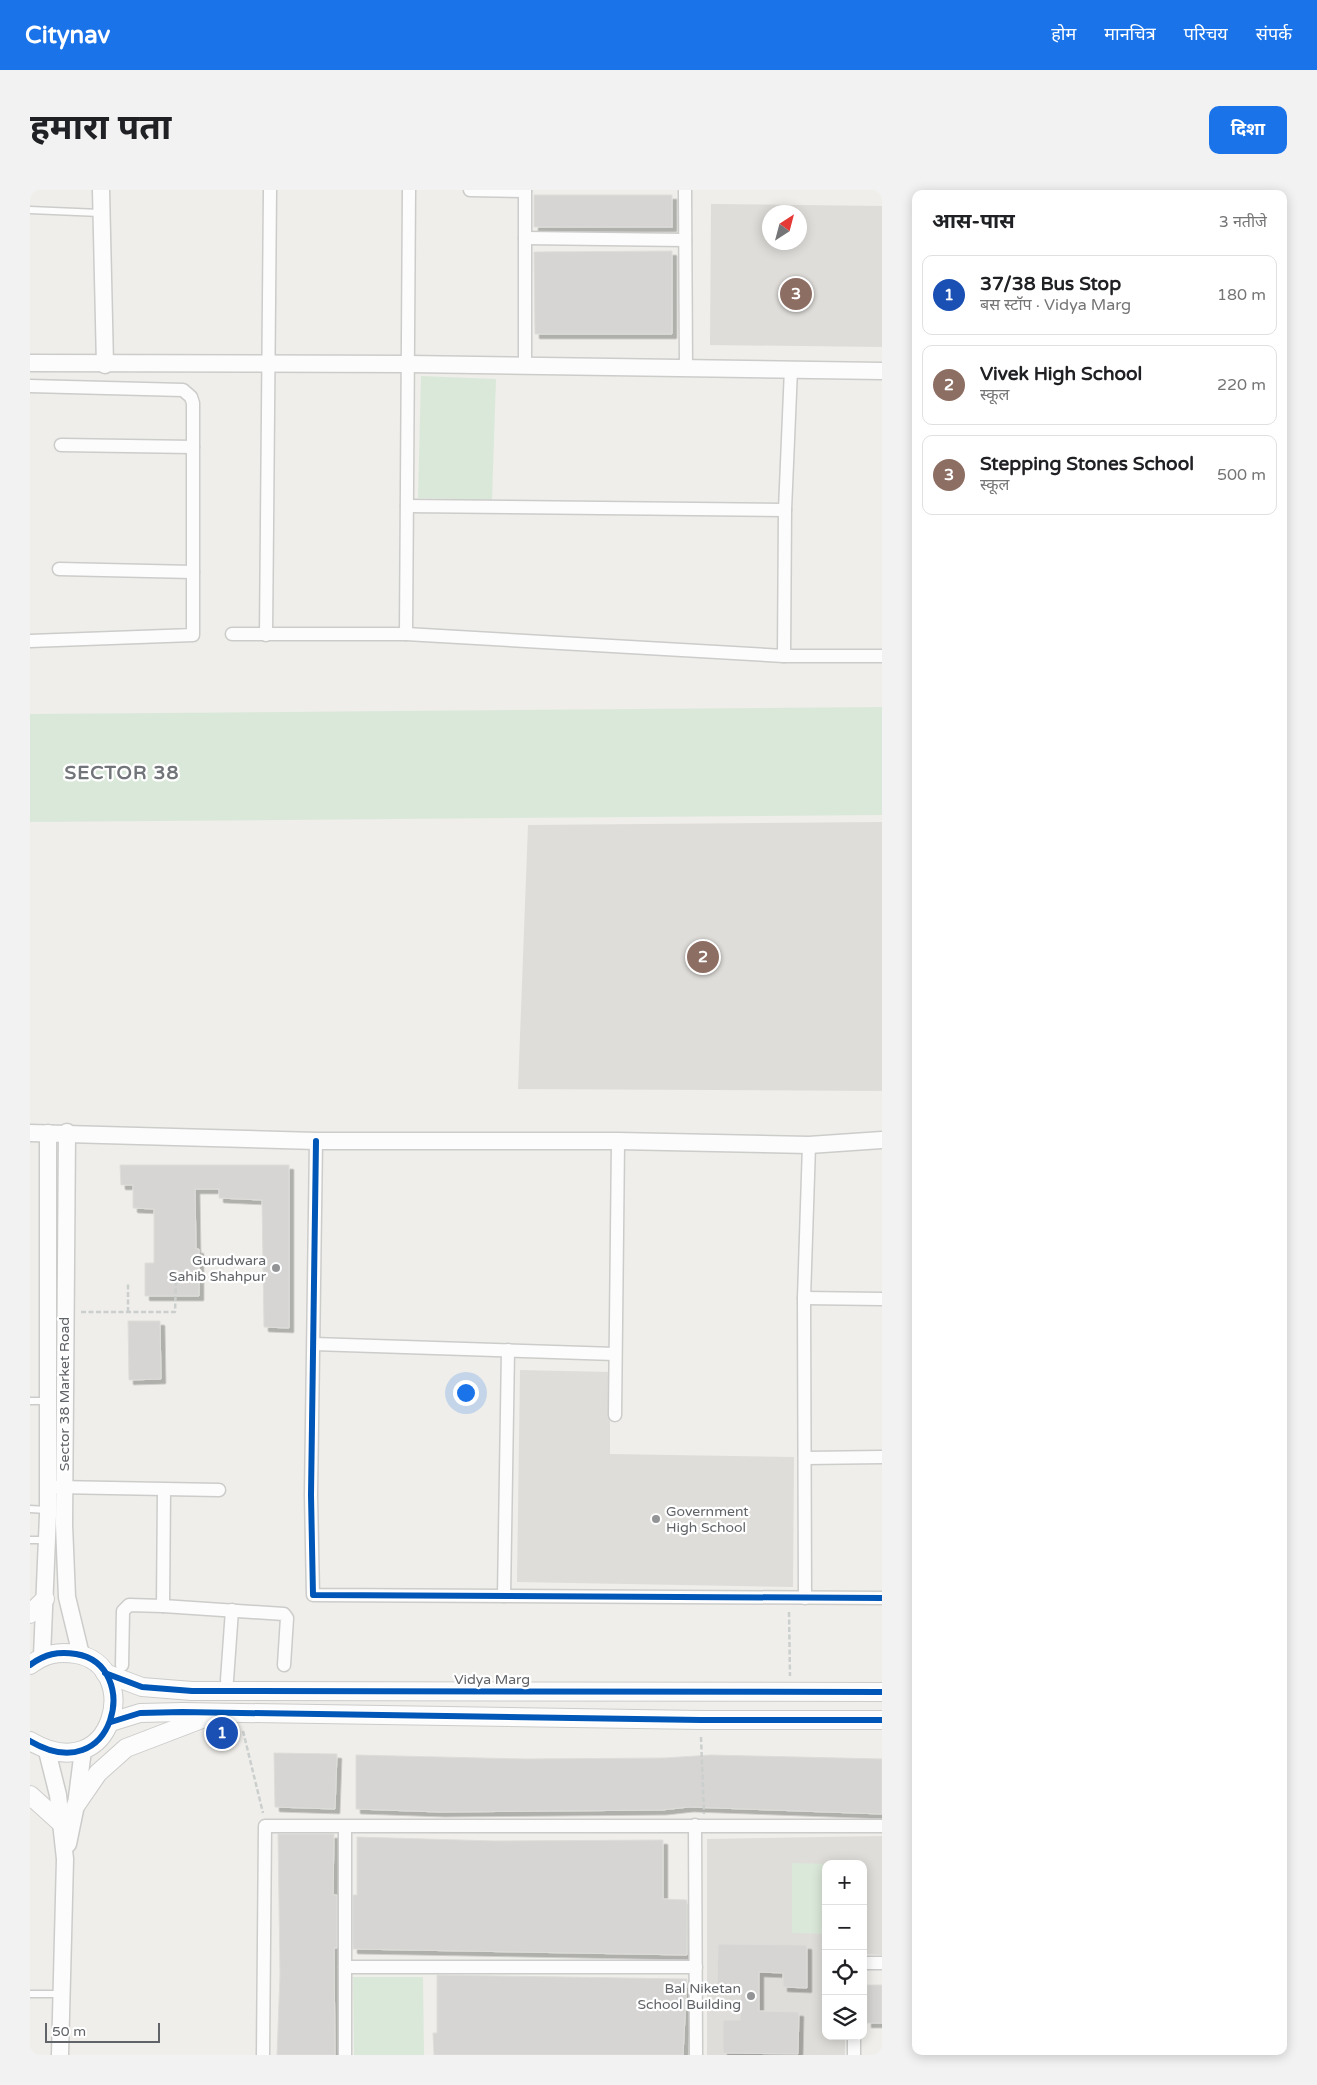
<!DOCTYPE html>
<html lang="hi">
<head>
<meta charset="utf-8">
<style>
	body { margin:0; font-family:"Varela Round","Noto Sans Devanagari",sans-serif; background:#f2f2f2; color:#202124 }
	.controls { position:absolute; right:15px; bottom:15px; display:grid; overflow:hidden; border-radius:10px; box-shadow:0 2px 12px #0003 }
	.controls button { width:45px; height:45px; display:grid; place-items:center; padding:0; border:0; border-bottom:1px solid #e0e0e0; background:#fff; color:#202124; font:25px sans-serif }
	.compass { position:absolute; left:732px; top:15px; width:45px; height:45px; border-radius:50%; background:#fff; box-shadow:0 2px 12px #0003; rotate:36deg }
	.scale { position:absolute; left:15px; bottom:12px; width:115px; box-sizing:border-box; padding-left:5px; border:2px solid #606367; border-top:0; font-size:14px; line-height:18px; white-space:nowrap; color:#606367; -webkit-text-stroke:4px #fff; paint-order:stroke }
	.you { position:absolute; left:435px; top:1202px; width:18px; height:18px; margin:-12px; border:4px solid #fff; border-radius:50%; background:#1a73e8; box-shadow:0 0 0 8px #1a73e833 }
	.badge { display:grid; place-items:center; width:32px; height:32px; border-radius:50%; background:#1a73e8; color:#fff; font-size:16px; font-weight:700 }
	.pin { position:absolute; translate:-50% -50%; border:2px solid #fff; box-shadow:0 1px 5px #0006 }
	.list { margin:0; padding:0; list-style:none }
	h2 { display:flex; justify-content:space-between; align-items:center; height:65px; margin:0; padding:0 20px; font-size:21px }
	h2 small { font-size:16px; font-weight:400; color:#757577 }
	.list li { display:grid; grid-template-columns:32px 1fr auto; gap:15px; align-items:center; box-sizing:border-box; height:80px; margin:0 10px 10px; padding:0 10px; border:1px solid #e0e0e0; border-radius:10px }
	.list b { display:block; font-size:19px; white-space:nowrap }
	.list p { margin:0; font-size:16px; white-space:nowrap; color:#757577 }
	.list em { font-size:16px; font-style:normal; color:#757577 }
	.icon { flex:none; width:28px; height:28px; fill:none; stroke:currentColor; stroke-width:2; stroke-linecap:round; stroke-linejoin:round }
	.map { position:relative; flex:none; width:852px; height:1865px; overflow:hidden; border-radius:10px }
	header { display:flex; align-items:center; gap:30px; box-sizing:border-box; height:70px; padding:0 25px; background:#1a73e8; color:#fff }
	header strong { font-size:24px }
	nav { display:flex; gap:28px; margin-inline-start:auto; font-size:18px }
	.intro { display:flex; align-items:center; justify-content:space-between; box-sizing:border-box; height:120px; padding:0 30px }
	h1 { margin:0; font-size:35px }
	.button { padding:12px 22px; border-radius:10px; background:#1a73e8; color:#fff; font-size:18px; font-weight:700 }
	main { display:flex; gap:30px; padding:0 30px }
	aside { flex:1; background:#fff; border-radius:10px; box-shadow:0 2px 12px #0003 }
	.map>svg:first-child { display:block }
	.education { fill:#dfddd9; fill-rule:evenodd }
	.green { fill:#dae8d9 }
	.building { fill:#d6d5d3; stroke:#deddda; filter:url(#shadow) }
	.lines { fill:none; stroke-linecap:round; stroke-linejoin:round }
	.service-casing { stroke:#cccccb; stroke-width:9 }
	.minor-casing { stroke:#cccccb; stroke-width:15 }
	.tertiary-casing { stroke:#cccccb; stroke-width:19 }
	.secondary-casing { stroke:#cccccb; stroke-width:20 }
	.path { stroke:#cbcfcd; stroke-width:2.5; stroke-dasharray:5 2.5; stroke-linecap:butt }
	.service { stroke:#fdfcfc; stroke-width:6 }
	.minor { stroke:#fdfcfc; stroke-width:12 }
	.tertiary { stroke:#fdfcfc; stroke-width:16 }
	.secondary { stroke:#fdfcfc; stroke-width:18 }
	.cycleway-casing { stroke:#fff; stroke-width:9 }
	.cycleway { stroke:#0057b8; stroke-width:6 }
	.poi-dot { fill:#929495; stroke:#fff; stroke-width:2 }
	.labels { text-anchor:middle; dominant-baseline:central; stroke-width:4.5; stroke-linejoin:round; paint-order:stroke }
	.poi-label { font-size:14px; fill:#606367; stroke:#fff; text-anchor:end }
	.street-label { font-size:14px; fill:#606367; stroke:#fff }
	.district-label { font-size:19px; font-weight:bold; letter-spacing:1px; fill:#717479; stroke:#fff }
</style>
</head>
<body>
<header>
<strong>Citynav</strong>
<nav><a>होम</a><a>मानचित्र</a><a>परिचय</a><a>संपर्क</a></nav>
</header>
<div class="intro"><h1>हमारा पता</h1><a class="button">दिशा</a></div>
<main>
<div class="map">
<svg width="852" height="1865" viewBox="0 0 852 1865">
	<defs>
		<filter id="shadow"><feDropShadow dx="4.5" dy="4.5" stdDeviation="0" flood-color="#0004"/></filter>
	</defs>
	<rect width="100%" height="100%" fill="#efeeea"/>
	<g class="education">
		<path d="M681 14 852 16V157L680 155ZM769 22V52H739V22Z"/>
		<polygon points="852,632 852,901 488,899 498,635"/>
		<polygon points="490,1180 580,1182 580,1264 764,1267 763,1397 487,1392"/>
		<polygon points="852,1646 852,1765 833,1764 833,1674 796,1674 796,1846 815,1846 815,1865 677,1865 677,1649"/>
	</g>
	<g class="green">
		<polygon points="391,186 466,189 462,310 388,308"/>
		<polygon points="852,517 852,625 0,632 0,524"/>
		<polygon points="762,1673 805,1674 796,1674 796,1744 762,1743"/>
		<polygon points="323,1787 393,1787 394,1865 324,1865"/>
	</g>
	<g class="building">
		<rect x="504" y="5" width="138" height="32"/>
		<polygon points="642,61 642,144 505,144 504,62"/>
		<polygon points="90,975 259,975 259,1138 234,1137 232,1010 189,1008 189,999 165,999 166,1059 169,1059 169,1106 115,1106 115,1073 124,1073 124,1019 103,1018 103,995 91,995"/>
		<polygon points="98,1131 130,1131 131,1189 99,1190"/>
		<polygon points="244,1563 307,1564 305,1619 245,1617"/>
		<polygon points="326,1565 495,1569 634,1568 681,1565 852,1569 852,1624 659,1617 632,1620 410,1622 326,1619"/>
		<polygon points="248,1644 304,1644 303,1705 307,1705 307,1758 304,1758 305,1865 247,1865 250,1784"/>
		<polygon points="327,1647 465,1651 633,1650 633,1709 657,1710 657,1765 323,1759 323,1705 327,1705"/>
		<polygon points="688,1754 777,1755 777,1798 753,1797 753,1783 729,1782 729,1821 769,1822 768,1864 693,1863 693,1830 710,1830 711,1797 687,1797"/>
		<polygon points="407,1785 657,1789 653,1865 404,1865 403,1843 407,1843"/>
		<rect x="837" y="1795" width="15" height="38"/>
	</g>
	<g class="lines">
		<defs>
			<g id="service">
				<polyline points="0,20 70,23"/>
				<polyline points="0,1211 17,1211"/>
				<polyline points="0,1319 17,1320"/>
				<polyline points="0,1350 16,1350"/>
				<polyline points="0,1804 30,1804"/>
			</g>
			<g id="minor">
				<polyline points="440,0 495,1"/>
				<polyline points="655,0 656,178"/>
				<polyline points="495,48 655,50"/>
				<polyline points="495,176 495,0"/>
				<polyline points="0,196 153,200 161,207 163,213 163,445 0,451"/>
				<polyline points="31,255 163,257"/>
				<polyline points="377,316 755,320"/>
				<polyline points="29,379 163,382"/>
				<polyline points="202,444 376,444 754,466 852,466"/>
				<polyline points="376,444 379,0"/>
				<polyline points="236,445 240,0"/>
				<polyline points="754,466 755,320 761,179"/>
				<polyline points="286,951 281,1305 283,1405 852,1408"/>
				<polyline points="774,1108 852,1109"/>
				<polyline points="284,1154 585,1164"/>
				<polyline points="585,1225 588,951"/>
				<polyline points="776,1268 852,1267"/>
				<polyline points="26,1297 189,1300"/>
				<polyline points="134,1300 133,1416 254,1424 257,1428 254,1475"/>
				<polyline points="474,1406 478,1160"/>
				<polyline points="775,1408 774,1108 779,955"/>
				<polyline points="92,1475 93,1421 99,1415 133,1416"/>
				<polyline points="197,1490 202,1420"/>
				<polyline points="665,1635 666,1865"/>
				<polyline points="315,1638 315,1865"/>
				<polyline points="833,1773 852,1773"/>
				<polyline points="315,1777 666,1777"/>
				<polyline points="233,1865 235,1636 852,1636"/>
				<polyline points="824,1865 824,1846"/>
			</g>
			<g id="tertiary">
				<polyline points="71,0 75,175"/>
				<polyline points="0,173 379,174 852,181"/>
				<polyline points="37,942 34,1335 37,1407 51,1465"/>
				<polyline points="0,943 286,951 588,951 779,955 852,950"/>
				<polyline points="12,1466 18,1325 18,943"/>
				<polyline points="17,1561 28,1605 35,1669 30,1865"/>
				<polyline points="38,1654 46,1615 53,1560"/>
			</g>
			<g id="secondary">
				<polyline points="0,1424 15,1409"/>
				<path d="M0 1475C15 1464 28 1461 46 1464 113 1475 85 1601 0 1551"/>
				<polyline points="75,1483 112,1497 162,1501 852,1502"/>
				<polyline points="81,1532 110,1523 152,1522 671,1530 852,1530"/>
				<polyline points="0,1605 31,1633"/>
				<polyline points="46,1615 68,1583 96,1558 177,1527"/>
			</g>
		</defs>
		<use href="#service" class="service-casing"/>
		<use href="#minor" class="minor-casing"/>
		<use href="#tertiary" class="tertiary-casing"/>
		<use href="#secondary" class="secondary-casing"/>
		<g class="path">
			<polyline points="51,1122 145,1122 146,1089"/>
			<polyline points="98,1122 98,1094"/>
			<polyline points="759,1422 760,1486"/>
			<polyline points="213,1541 233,1623"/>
			<polyline points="671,1547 674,1624"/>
		</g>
		<use href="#service" class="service"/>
		<use href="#minor" class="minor"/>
		<use href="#tertiary" class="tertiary"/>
		<use href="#secondary" class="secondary"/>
		<defs>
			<g id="cycleway">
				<polyline points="286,951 281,1305 283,1405 852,1408"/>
				<path d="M0 1475C15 1464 28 1461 46 1464 113 1475 85 1601 0 1551"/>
				<polyline points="75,1483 112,1497 162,1501 852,1502"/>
				<polyline points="81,1532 110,1523 152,1522 671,1530 852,1530"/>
			</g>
		</defs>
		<use href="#cycleway" class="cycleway-casing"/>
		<use href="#cycleway" class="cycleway"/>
	</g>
	<g class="poi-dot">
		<circle cx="246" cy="1078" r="5"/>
		<circle cx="626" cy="1329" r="5"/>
		<circle cx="721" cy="1806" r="5"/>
	</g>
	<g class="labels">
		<g class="poi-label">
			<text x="236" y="1070">Gurudwara<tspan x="236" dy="16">Sahib Shahpur</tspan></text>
			<text x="636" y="1321" text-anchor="start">Government<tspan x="636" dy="16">High School</tspan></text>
			<text x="711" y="1798">Bal Niketan<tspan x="711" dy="16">School Building</tspan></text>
		</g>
		<g class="street-label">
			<text transform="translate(34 1204) rotate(-90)">Sector 38 Market Road</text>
			<text x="462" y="1489">Vidya Marg</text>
		</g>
		<g class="district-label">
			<text x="92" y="583">SECTOR 38</text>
		</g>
	</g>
</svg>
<div class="controls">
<button>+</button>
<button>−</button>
<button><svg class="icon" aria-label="locate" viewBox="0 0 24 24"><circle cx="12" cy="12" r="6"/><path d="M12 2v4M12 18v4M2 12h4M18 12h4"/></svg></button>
<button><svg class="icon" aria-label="layers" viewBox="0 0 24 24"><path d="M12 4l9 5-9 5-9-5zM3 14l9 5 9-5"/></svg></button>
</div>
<svg class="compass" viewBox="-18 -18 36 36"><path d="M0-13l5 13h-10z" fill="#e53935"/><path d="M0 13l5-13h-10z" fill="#757577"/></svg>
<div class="scale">50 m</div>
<div class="you"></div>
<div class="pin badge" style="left:192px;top:1543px;background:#1a4fb4">1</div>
<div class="pin badge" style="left:673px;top:767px;background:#8d6e63">2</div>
<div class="pin badge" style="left:766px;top:104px;background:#8d6e63">3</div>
</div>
<aside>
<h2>आस-पास<small>3 नतीजे</small></h2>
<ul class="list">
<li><span class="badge" style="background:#1a4fb4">1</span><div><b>37/38 Bus Stop</b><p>बस स्टॉप · Vidya Marg</p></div><em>180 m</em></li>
<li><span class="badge" style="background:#8d6e63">2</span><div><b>Vivek High School</b><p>स्कूल</p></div><em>220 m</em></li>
<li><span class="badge" style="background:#8d6e63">3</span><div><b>Stepping Stones School</b><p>स्कूल</p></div><em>500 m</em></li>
</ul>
</aside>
</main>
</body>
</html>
